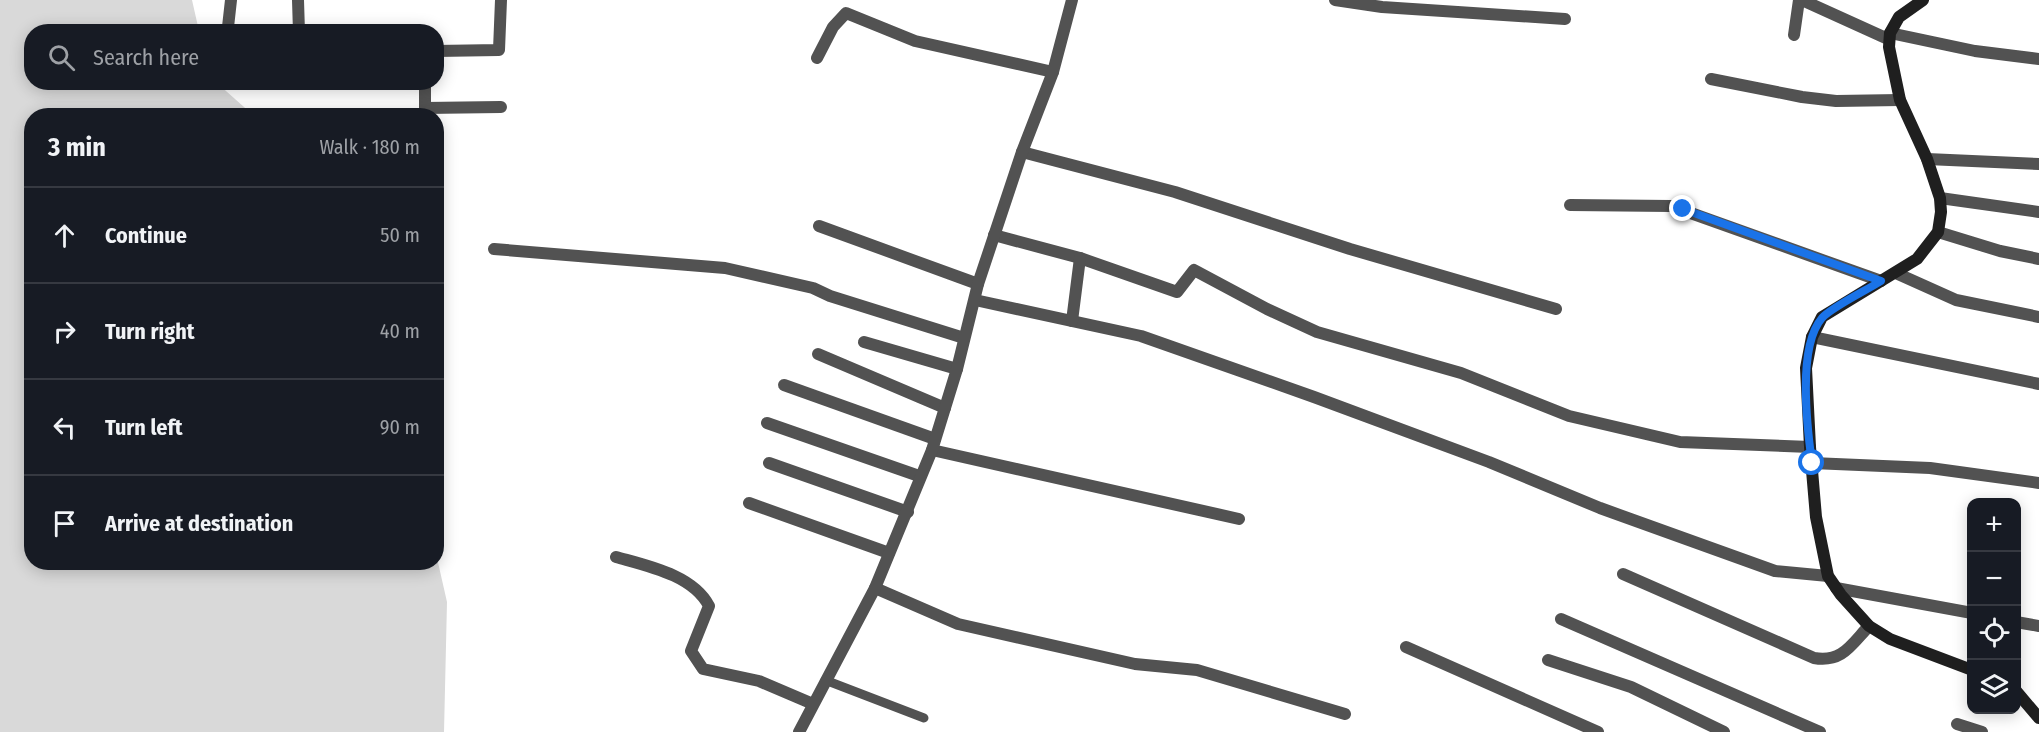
<!DOCTYPE html>
<html lang="en">
<head>
<meta charset="utf-8">
<style>
	body { margin:0; font-family:"Fira Sans Condensed",sans-serif; background:#242831; color:#f1f3f6 }
	.controls { position:absolute; right:18px; bottom:18px; display:grid; overflow:hidden; border-radius:12px; box-shadow:0 3px 15px #0003 }
	.controls button { width:54px; height:54px; display:grid; place-items:center; padding:0; border:0; border-bottom:2px solid #363941; background:#171b24; color:#f1f3f6; font:30px sans-serif }
	.stop { position:absolute; width:18px; height:18px; margin:-14px; border:4px solid #1a73e8; border-radius:50%; background:#fff }
	.stop.end { background:#1a73e8; border-color:#fff; box-shadow:0 2px 6px #0008 }
	.list { margin:0; padding:0; list-style:none }
	h2 { display:flex; justify-content:space-between; align-items:center; height:78px; margin:0; padding:0 24px; font-size:26px }
	h2 small { font-size:20px; font-weight:400; color:#9ea1a6 }
	.list li { display:grid; grid-template-columns:39px 1fr auto; gap:18px; align-items:center; box-sizing:border-box; height:96px; padding:0 24px; border-top:2px solid #363941 }
	.list b { display:block; font-size:22px; white-space:nowrap }
	.list em { font-size:20px; font-style:normal; color:#9ea1a6 }
	.icon { flex:none; width:33px; height:33px; fill:none; stroke:currentColor; stroke-width:2; stroke-linecap:round; stroke-linejoin:round }
	.map { position:relative; flex:none; width:2039px; height:732px; overflow:hidden }
	.search { position:absolute; background:#171b24; box-shadow:0 3px 15px #0003; left:24px; top:24px; width:420px; height:66px; display:flex; align-items:center; gap:15px; box-sizing:border-box; padding:0 21px; border-radius:24px; color:#9ea1a6; font-size:22px }
	.panel { position:absolute; background:#171b24; box-shadow:0 3px 15px #0003; left:24px; top:108px; width:420px; height:462px; border-radius:24px }
	.map>svg:first-child { display:block }
	.green { fill:#d9d9d9 }
	.lines { fill:none; stroke-linecap:round; stroke-linejoin:round }
	.service { stroke:#525252; stroke-width:9 }
	.minor { stroke:#525252; stroke-width:12 }
	.secondary { stroke:#1f1f1f; stroke-width:12 }
	.route { stroke:#1a73e8; stroke-width:8 }
</style>
</head>
<body>
<div class="map">
<svg width="2039" height="732" viewBox="0 0 2039 732">
	<rect width="100%" height="100%" fill="#fff"/>
	<polygon class="green" points="0,0 192,0 199,31 32,32 32,82 217,83 253,115 32,116 32,562 436,562 437,558 447,602 444,732 0,732"/>
	<g class="lines">
		<polyline class="service" points="825,680 924,718"/>
		<g class="minor">
			<polyline points="298,0 299,32"/>
			<polyline points="1335,0 1382,7 1565,19"/>
			<polyline points="1802,0 1888,39"/>
			<polyline points="230,32 228,27 231,0"/>
			<polyline points="1890,33 1975,51 2039,59"/>
			<polyline points="1794,35 1799,0"/>
			<polyline points="436,51 499,50 501,0"/>
			<polyline points="817,58 833,27 846,13 915,41 1053,72"/>
			<polyline points="1711,79 1802,97 1836,101 1900,100"/>
			<polyline points="425,108 501,107"/>
			<polyline points="425,114 425,82"/>
			<polyline points="1022,152 1175,192 1350,249 1556,309"/>
			<polyline points="1927,159 2039,164"/>
			<polyline points="1940,198 2039,212"/>
			<polyline points="1570,205 1671,206 1881,281"/>
			<polyline points="819,226 978,284"/>
			<polyline points="1938,232 2000,251 2039,259"/>
			<polyline points="994,235 1080,258 1177,292 1194,270 1267,309 1317,332 1461,373 1569,416 1680,442 1810,447"/>
			<polyline points="494,249 725,268 813,288 830,296 964,338"/>
			<polyline points="1898,274 1956,300 2039,317"/>
			<polyline points="975,300 1141,336 1314,397 1489,462 1600,508 1775,571 1828,576"/>
			<polyline points="1072,321 1080,258"/>
			<polyline points="1812,337 2039,384"/>
			<polyline points="864,342 957,369"/>
			<polyline points="818,354 945,408"/>
			<polyline points="784,385 935,439"/>
			<polyline points="767,423 919,476"/>
			<polyline points="932,450 1239,519"/>
			<polyline points="769,463 908,512"/>
			<polyline points="1812,463 1930,468 2039,483"/>
			<polyline points="749,503 889,553"/>
			<path d="M616 557C648 566 693 575 709 606L691 651 703 669 759 681 813 704"/>
			<path d="M1623 574 1814 658C1842 663 1851 645 1869 626"/>
			<polyline points="875,588 958,624 1135,664 1197,670 1345,714"/>
			<polyline points="1836,588 1972,613"/>
			<polyline points="1561,619 1820,732"/>
			<polyline points="2016,622 2039,626"/>
			<polyline points="1406,647 1598,732"/>
			<polyline points="1548,660 1631,687 1724,732"/>
			<polyline points="1957,724 1982,732"/>
			<polyline points="799,732 875,588 932,450 957,369 978,284 1022,152 1053,72 1072,0"/>
		</g>
		<g class="secondary">
			<polyline points="1923,0 1899,17 1890,33 1889,47 1900,100 1927,159 1940,198 1941,212 1938,232 1917,259 1822,317 1812,337 1806,368 1810,447 1816,517 1828,576 1841,595 1869,626 1890,639 1972,670"/>
			<polyline points="2016,691 2039,718"/>
		</g>
	</g>
	<g class="lines">
		<path class="route" d="M1683 209 1881 281C1867 290 1832 307 1822 318 1797 347 1807 427 1812 463"/>
	</g>
</svg>
<div class="controls">
<button>+</button>
<button>−</button>
<button><svg class="icon" aria-label="locate" viewBox="0 0 24 24"><circle cx="12" cy="12" r="6"/><path d="M12 2v4M12 18v4M2 12h4M18 12h4"/></svg></button>
<button><svg class="icon" aria-label="layers" viewBox="0 0 24 24"><path d="M12 4l9 5-9 5-9-5zM3 14l9 5 9-5"/></svg></button>
</div>
<div class="stop" style="left:1812px;top:463px"></div>
<div class="stop end" style="left:1683px;top:209px"></div>
<div class="search"><svg class="icon" aria-label="search" viewBox="0 0 24 24"><circle cx="10" cy="10" r="6"/><path d="M15 15l6 6"/></svg>Search here</div>
<section class="panel">
<h2>3 min<small>Walk · 180 m</small></h2>
<ul class="list">
<li><svg class="icon" aria-label="ahead" viewBox="0 0 24 24"><path d="M12 20V5M6 11l6-6 6 6"/></svg><div><b>Continue</b></div><em>50 m</em></li>
<li><svg class="icon" aria-label="right" viewBox="0 0 24 24"><path d="M7 20v-9h11M14 6l5 5-5 5"/></svg><div><b>Turn right</b></div><em>40 m</em></li>
<li><svg class="icon" aria-label="left" viewBox="0 0 24 24"><path d="M17 20v-9H6M10 6l-5 5 5 5"/></svg><div><b>Turn left</b></div><em>90 m</em></li>
<li><svg class="icon" aria-label="arrive" viewBox="0 0 24 24"><path d="M6 21V4h12l-3 4 3 4H6"/></svg><div><b>Arrive at destination</b></div></li>
</ul>
</section>
</div>
</body>
</html>
